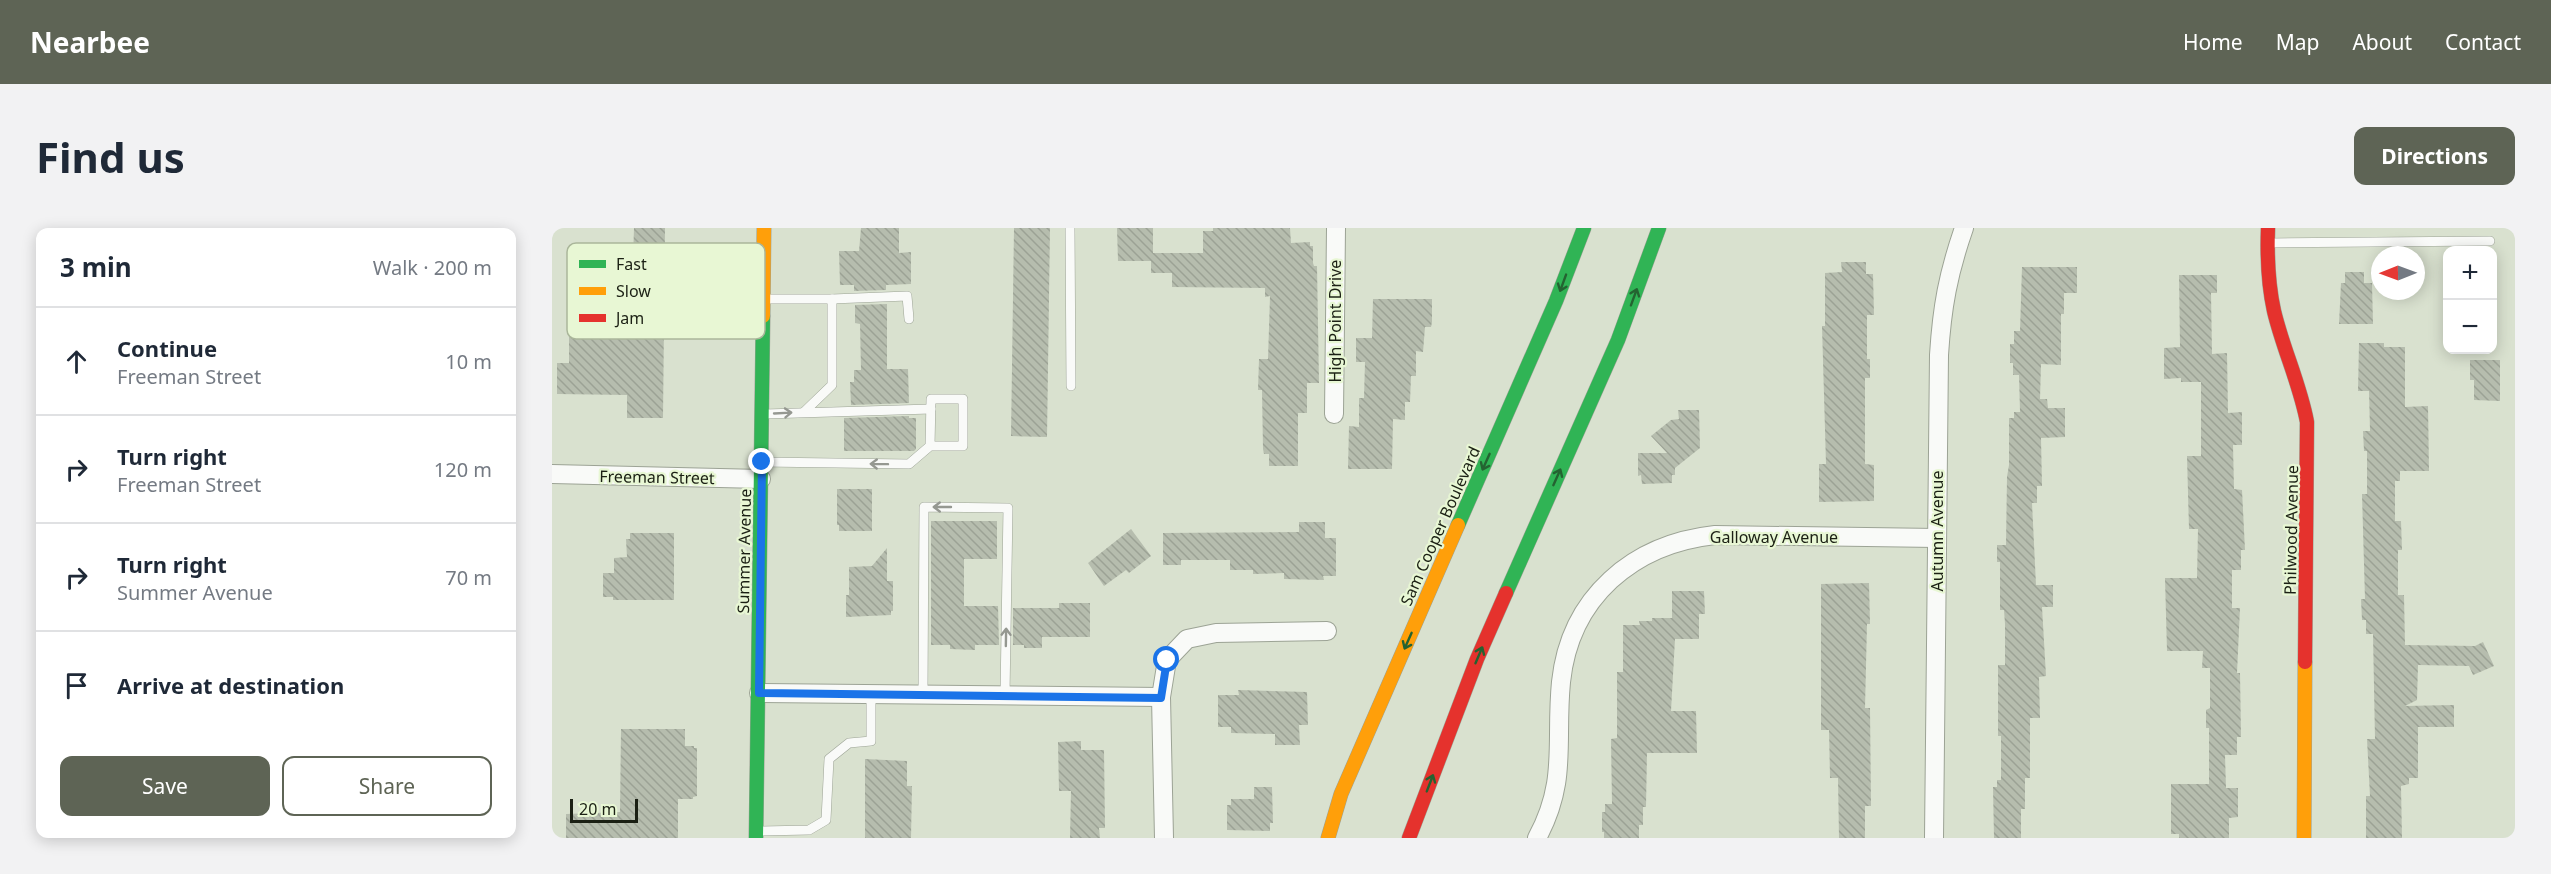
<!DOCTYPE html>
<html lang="en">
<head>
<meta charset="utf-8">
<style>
	body { margin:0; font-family:"Noto Sans",sans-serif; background:#f2f2f3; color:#1f2937 }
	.controls { position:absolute; right:18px; top:18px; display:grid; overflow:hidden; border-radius:12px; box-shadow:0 3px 15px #0003 }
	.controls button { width:54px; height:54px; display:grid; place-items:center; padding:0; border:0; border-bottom:2px solid #e0e1e3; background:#fff; color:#1f2937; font:30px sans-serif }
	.compass { position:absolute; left:1819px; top:18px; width:54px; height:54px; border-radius:50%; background:#fff; box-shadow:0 3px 15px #0003; rotate:269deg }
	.scale { position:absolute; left:18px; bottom:15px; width:68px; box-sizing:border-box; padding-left:6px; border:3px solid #1b2014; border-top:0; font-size:16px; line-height:21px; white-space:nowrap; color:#1b2014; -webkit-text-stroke:4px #e8f7d4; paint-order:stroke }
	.stop { position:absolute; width:18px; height:18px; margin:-14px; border:4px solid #1a73e8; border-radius:50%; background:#fff }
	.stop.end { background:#1a73e8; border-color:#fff; box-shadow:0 2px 6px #0008 }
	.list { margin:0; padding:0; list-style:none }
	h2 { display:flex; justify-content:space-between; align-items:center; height:78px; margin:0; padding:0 24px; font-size:26px }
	h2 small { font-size:20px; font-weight:400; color:#747a83 }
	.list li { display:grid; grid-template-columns:39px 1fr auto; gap:18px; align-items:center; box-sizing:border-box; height:108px; padding:0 24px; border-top:2px solid #e0e1e3 }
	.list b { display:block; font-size:22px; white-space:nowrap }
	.list p { margin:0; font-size:20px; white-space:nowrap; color:#747a83 }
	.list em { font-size:20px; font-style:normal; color:#747a83 }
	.actions { display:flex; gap:12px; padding:18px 24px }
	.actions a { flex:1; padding:14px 0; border:2px solid #5e6455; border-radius:12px; text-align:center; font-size:21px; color:#5e6455 }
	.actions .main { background:#5e6455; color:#fff }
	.icon { flex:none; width:33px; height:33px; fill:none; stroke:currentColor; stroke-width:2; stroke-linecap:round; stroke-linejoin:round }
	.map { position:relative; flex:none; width:1963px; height:610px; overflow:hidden; border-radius:12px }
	header { display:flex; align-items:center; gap:36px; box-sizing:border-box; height:84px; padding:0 30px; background:#5e6455; color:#fff }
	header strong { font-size:28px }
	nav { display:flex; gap:33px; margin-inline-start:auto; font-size:21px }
	.intro { display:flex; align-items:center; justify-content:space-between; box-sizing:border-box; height:144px; padding:0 36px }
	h1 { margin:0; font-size:42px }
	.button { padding:15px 27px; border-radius:12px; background:#5e6455; color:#fff; font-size:21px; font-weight:700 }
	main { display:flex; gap:36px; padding:0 36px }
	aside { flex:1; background:#fff; border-radius:12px; box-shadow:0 3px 15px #0003 }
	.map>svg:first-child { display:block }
	.building { fill:url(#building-back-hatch) }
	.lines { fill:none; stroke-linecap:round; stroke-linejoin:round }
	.lane-casing { stroke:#9ca395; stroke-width:10 }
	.street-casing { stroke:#9ca395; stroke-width:20 }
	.fast-casing { stroke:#9ca395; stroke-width:15 }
	.slow-casing { stroke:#9ca395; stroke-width:15 }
	.jam-casing { stroke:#9ca395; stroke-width:15 }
	.lane { stroke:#f9faf8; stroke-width:9 }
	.street { stroke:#f9faf8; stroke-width:18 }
	.fast { stroke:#30b455; stroke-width:14 }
	.slow { stroke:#ff9f0a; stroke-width:14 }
	.jam { stroke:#e5322d; stroke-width:14 }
	.oneway { stroke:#246331 }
	.oneway2 { stroke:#959891 }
	.route { stroke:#1a73e8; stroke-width:8 }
	.labels { text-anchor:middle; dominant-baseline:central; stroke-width:4.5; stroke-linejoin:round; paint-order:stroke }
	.street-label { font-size:16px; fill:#1b2014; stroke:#e8f7d4 }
	.key { fill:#e8f7d4; stroke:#aab69a; stroke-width:1.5 }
	.key-label { font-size:16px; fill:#1b2014 }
</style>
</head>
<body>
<header>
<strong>Nearbee</strong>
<nav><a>Home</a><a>Map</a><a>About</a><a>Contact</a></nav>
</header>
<div class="intro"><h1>Find us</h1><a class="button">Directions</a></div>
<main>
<aside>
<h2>3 min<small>Walk · 200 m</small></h2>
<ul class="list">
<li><svg class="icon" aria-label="ahead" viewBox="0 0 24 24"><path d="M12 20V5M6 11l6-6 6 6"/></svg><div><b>Continue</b><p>Freeman Street</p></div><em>10 m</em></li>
<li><svg class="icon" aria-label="right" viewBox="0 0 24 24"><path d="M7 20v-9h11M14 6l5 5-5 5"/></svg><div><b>Turn right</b><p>Freeman Street</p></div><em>120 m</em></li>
<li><svg class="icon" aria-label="right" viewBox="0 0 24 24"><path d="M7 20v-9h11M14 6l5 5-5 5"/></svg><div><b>Turn right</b><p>Summer Avenue</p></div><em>70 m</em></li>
<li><svg class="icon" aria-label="arrive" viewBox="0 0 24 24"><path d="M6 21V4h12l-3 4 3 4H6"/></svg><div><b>Arrive at destination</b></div></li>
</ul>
<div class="actions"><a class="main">Save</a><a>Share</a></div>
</aside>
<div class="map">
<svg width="1963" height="610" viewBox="0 0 1963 610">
	<defs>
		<pattern id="building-back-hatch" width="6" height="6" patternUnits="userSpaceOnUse" patternTransform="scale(1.5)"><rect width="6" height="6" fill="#b6bdae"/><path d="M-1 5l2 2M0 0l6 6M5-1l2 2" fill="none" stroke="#9ca295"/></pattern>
	</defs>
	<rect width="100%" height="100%" fill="#d9e1cf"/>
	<g class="building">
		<polygon points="82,0 113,0 111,190 75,190 75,167 5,166 5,135 17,135 17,79 26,79 26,31 81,31"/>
		<polygon points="309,0 347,0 347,25 359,24 359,56 334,57 334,62 302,63 302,57 288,57 287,23 307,23"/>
		<polygon points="462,0 498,0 495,209 459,208"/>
		<polygon points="565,0 601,0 601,25 651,25 651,3 661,3 661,0 738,0 739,15 758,14 758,18 761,18 761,35 762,38 765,38 767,155 755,155 755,185 746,185 746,238 717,238 717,226 712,226 711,221 710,162 706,162 707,131 716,131 718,68 713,69 713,60 620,59 620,45 599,45 599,33 566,33"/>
		<polygon points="1289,34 1314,34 1314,46 1321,46 1322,87 1315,87 1315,131 1318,131 1318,150 1313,150 1313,236 1322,237 1322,273 1267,274 1267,236 1274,236 1270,98 1273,98 1273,45 1290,44"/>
		<polygon points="1470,39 1525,39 1525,65 1512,65 1512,86 1509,86 1509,137 1489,136 1488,171 1495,171 1496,180 1513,180 1513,209 1489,210 1490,258 1485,258 1485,275 1480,275 1484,357 1501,357 1501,379 1490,379 1494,448 1487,449 1488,490 1478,490 1478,550 1473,550 1473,581 1469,581 1469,610 1442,610 1441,559 1445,559 1445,552 1449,552 1449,508 1446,508 1446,437 1453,437 1453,396 1452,382 1448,382 1448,334 1445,334 1445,317 1454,317 1455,249 1457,237 1457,190 1462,190 1462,184 1468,184 1467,147 1461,147 1461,135 1458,135 1458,116 1462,116 1462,103 1468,103"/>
		<polygon points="1793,44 1812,44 1812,55 1820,55 1821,96 1787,96 1789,55 1793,55"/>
		<polygon points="1627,47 1665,47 1665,65 1659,65 1660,126 1675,125 1676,185 1690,184 1690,217 1681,217 1682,261 1690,262 1693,322 1689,322 1689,342 1680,342 1680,380 1688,380 1685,445 1688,445 1689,509 1685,509 1685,527 1673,527 1674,560 1686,560 1686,589 1677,590 1677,610 1627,610 1627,606 1619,606 1619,556 1657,556 1657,500 1654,500 1654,482 1658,480 1658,440 1650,440 1651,423 1615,423 1613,350 1645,350 1646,301 1637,301 1635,228 1649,228 1649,154 1629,154 1629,150 1612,151 1612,120 1628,119"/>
		<polygon points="821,71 880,71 880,94 879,99 873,99 871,124 864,123 864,148 859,148 858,174 853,174 853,192 841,191 840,241 796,241 797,198 807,199 807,170 812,170 813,134 804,134 804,110 820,110"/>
		<polygon points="335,76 335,141 356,141 357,175 299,177 298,154 302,154 302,142 309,142 308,96 303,95 303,77"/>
		<polygon points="1807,115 1832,115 1832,119 1853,119 1853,179 1876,178 1877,243 1848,243 1848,253 1843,253 1843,293 1849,293 1850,322 1846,322 1846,367 1852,367 1853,417 1923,418 1931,414 1942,438 1921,447 1917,438 1866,437 1865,472 1853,478 1902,477 1902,499 1866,499 1866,550 1857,550 1857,556 1849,558 1850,610 1814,610 1814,568 1818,568 1815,511 1823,511 1821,406 1814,406 1814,392 1810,392 1809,371 1813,371 1810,266 1815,266 1815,223 1812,223 1811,203 1818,203 1817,163 1806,163"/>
		<polygon points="1918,132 1948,132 1948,173 1922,172 1922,152 1918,152"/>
		<polygon points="1126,182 1147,182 1148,220 1123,240 1123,247 1120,247 1120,255 1090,256 1089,247 1086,248 1086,225 1115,225 1099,208 1119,192 1127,191"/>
		<polygon points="357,188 357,190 364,190 364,221 362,223 292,223 292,190"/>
		<polygon points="285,261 320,261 320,303 287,303 287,297 285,297"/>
		<polygon points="379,293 445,293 445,331 412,331 412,378 446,378 447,417 423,417 423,422 398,421 398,417 379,417"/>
		<polygon points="747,294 773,294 773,310 784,310 784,348 771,348 772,352 732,351 732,345 701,346 701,342 678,342 678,332 629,332 629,337 611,337 611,305 747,304"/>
		<polygon points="579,301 599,328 577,345 574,342 552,358 536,335"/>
		<polygon points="78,305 122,305 122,372 61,372 61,369 51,369 51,345 62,345 62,330 75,329 74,311 78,311"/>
		<polygon points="335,320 335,353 341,353 341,383 339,383 339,387 294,389 294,367 297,367 297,339 320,338"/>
		<polygon points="1317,355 1318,396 1315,396 1313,480 1318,480 1319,578 1313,578 1313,610 1287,610 1286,550 1278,550 1277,502 1269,502 1269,356"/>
		<polygon points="1120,363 1152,363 1153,386 1147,386 1147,411 1123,411 1119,483 1144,483 1145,525 1095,525 1094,579 1091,579 1091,597 1087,597 1087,610 1052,610 1052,604 1050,604 1050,584 1053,584 1053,576 1060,576 1059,511 1065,510 1065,444 1071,444 1071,397 1088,397 1087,393 1100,393 1100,390 1120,390"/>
		<polygon points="507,375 538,375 538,409 490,409 490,420 472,420 472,417 461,417 461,380 507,380"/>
		<polygon points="686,462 755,464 756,497 747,497 748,517 723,517 723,506 679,505 679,499 666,499 666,467 687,467"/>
		<polygon points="69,501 133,501 133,518 142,518 142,520 145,520 145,568 141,569 141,571 126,571 126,610 14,610 14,586 68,584"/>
		<polygon points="529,513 529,522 552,522 553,600 547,600 548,610 518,610 519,563 507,563 506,514"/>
		<polygon points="313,531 355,533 355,558 360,558 359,610 313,610"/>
		<polygon points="702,559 720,559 721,595 718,595 718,603 675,602 675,577 679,577 679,571 702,571"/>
	</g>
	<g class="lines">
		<defs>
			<g id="lane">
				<polyline points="518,0 519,158"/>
				<polyline points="1718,15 1938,13"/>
				<polyline points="213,71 280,71 280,157 252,184"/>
				<polyline points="280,71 355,68 357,91"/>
				<polyline points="213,186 379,181"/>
				<polyline points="210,234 357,236 378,218 411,218 411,171 379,171 378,218"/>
				<polyline points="371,467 372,279 456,280 453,467"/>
				<polyline points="207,603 257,602 274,592 277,531 297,515 319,513 319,466"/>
			</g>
			<g id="street">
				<polyline points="782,186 784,0"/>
				<polyline points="0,246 209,251"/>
				<polyline points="207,465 609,469"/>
				<polyline points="612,610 609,469 615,432 635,411 664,405 775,403"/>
				<path d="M985 610C1016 553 1003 515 1009 454 1018 369 1081 316 1163 307L1385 310"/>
				<path d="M1382 610 1387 127C1390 79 1396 46 1412 0"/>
			</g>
			<g id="fast">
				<polyline points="906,297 1004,73 1032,0"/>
				<polyline points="954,365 1066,112 1107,0"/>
				<polyline points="204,610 211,88"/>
			</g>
			<g id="slow">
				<polyline points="211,88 212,0"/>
				<polyline points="776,610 789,566 906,297"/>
				<polyline points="1752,610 1753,434"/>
			</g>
			<g id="jam">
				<path d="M1716 0C1715 28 1716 56 1722 83 1731 121 1748 156 1755 194L1753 434"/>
				<polyline points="857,610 925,431 954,365"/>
			</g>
		</defs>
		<use href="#lane" class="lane-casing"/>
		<use href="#street" class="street-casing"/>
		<use href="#fast" class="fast-casing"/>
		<use href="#slow" class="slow-casing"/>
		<use href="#jam" class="jam-casing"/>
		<use href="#lane" class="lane"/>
		<use href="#street" class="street"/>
		<use href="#fast" class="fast"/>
		<use href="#slow" class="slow"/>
		<use href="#jam" class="jam"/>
	</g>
	<defs><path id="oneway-shaft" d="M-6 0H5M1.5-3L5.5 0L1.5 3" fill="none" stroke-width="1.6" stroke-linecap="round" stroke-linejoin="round" transform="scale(1.5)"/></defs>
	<g class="oneway">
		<use href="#oneway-shaft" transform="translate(1011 55) rotate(110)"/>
		<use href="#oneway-shaft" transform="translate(1082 69) rotate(-70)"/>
		<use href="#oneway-shaft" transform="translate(934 234) rotate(114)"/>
		<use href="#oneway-shaft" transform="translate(1005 249) rotate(-66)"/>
		<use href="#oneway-shaft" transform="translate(856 413) rotate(114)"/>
		<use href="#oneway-shaft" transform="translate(927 427) rotate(-67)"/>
		<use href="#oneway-shaft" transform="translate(878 555) rotate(-69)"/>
	</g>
	<g class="oneway2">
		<use href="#oneway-shaft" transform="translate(231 185) rotate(-3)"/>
		<use href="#oneway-shaft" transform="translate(327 236) rotate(-179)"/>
		<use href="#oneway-shaft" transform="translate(390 279) rotate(-180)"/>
		<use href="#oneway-shaft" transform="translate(454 409) rotate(-89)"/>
	</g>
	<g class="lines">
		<polyline class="route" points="210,234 207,465 609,470 615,432"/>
	</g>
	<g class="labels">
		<g class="street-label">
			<text transform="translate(783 93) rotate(-90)">High Point Drive</text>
			<text transform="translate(105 249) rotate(1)">Freeman Street</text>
			<text transform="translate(888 298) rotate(-66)">Sam Cooper Boulevard</text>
			<text transform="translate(1739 302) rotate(-89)">Philwood Avenue</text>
			<text transform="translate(1385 303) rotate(-90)">Autumn Avenue</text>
			<text x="1222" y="309">Galloway Avenue</text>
			<text transform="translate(192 323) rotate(-89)">Summer Avenue</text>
		</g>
	</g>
	<rect x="15" y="15" width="198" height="96" rx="9" class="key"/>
	<rect x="27" y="32" width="27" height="8" fill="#30b455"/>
	<rect x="27" y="59" width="27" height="8" fill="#ff9f0a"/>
	<rect x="27" y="86" width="27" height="8" fill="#e5322d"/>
	<g class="key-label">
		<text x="64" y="42">Fast</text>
		<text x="64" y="69">Slow</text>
		<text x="64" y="96">Jam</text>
	</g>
</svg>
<div class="controls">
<button>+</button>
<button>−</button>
</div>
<svg class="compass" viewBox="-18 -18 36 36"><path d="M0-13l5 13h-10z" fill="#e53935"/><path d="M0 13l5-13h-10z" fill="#747a83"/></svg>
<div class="scale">20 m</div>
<div class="stop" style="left:615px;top:432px"></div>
<div class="stop end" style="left:210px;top:234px"></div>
</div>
</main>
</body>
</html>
